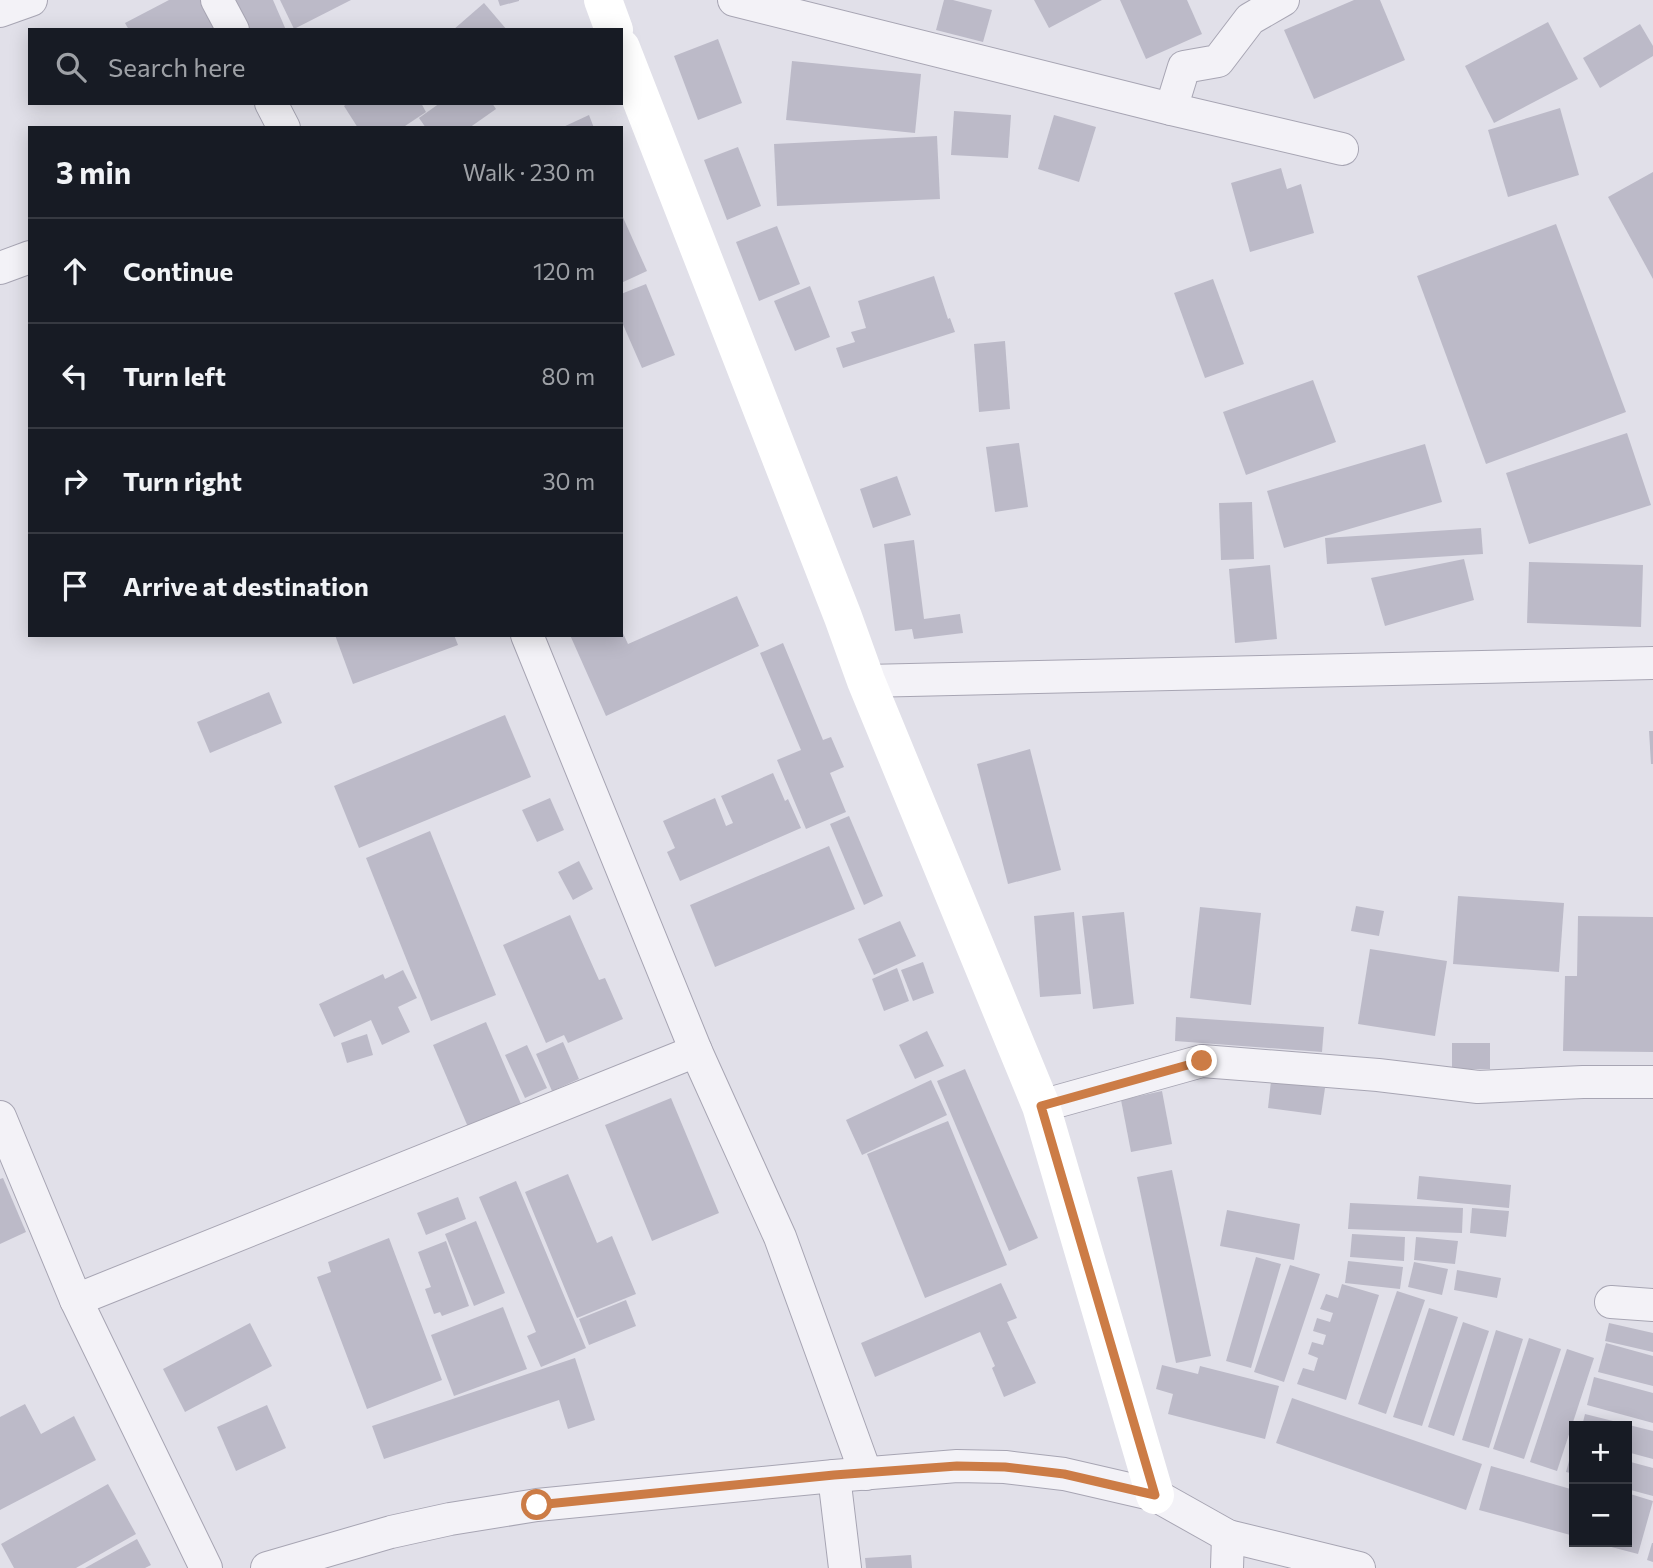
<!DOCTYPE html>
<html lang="en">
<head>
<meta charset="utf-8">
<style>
	body { margin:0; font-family:Commissioner,sans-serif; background:#242831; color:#f1f3f6 }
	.controls { position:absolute; right:21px; bottom:21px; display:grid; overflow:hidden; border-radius:0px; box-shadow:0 4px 18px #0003 }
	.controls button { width:63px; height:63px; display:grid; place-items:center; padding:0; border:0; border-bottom:2px solid #363941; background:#171b24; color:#f1f3f6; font:35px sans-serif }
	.stop { position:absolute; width:21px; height:21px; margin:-16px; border:5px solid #cc7c46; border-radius:50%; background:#fff }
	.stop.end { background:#cc7c46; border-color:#fff; box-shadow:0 2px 7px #0008 }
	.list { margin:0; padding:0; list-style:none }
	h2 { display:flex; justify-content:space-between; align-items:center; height:91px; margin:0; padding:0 28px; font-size:30px }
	h2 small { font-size:23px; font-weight:400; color:#9ea1a6 }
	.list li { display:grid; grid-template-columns:46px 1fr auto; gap:21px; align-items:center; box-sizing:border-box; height:105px; padding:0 28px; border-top:2px solid #363941 }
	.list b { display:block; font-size:26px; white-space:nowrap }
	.list em { font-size:23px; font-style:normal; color:#9ea1a6 }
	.icon { flex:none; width:38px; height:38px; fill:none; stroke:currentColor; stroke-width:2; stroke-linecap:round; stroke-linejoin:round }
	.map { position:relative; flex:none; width:1653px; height:1568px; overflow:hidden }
	.search { position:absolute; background:#171b24; box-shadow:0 4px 18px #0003; left:28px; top:28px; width:595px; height:77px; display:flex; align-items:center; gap:18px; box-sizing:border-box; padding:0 24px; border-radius:0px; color:#9ea1a6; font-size:26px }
	.panel { position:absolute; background:#171b24; box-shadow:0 4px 18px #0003; left:28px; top:126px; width:595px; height:511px; border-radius:0px }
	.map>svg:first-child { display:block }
	.building { fill:#bcbac8 }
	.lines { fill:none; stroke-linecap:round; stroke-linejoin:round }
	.minor-casing { stroke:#a7a5b3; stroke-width:34 }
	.minor { stroke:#f3f2f7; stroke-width:32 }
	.secondary { stroke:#fff; stroke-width:38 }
	.route { stroke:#cc7c46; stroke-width:9 }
</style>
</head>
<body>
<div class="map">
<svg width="1653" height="1568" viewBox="0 0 1653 1568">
	<rect width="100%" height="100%" fill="#e1e0e9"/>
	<g class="building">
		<polygon points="169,0 212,0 227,30 129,30 125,23"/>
		<polygon points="229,0 273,0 286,30 240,30"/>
		<polygon points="280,0 351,0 294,29"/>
		<polygon points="498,0 519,0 519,1 500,6"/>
		<polygon points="944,0 953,0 992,10 983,42 936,30"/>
		<polygon points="1034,0 1102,0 1049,28"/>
		<polygon points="1120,0 1187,0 1202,34 1146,59"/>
		<polygon points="1354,0 1380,0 1405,60 1314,99 1284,30"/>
		<polygon points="484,3 507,30 453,30"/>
		<polygon points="1548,22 1578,79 1494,123 1465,66"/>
		<polygon points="1640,24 1653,46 1653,56 1600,88 1583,58"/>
		<polygon points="718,39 742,103 698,120 674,56"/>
		<polygon points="792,61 921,74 915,133 786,120"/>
		<polygon points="348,103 421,103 426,112 402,128 358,128 344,106"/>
		<polygon points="440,103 492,103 496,109 469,128 426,128 419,118"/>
		<polygon points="1560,108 1579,175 1508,197 1488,130"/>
		<polygon points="954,111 1011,115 1008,158 951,155"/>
		<polygon points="589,115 594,128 561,128"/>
		<polygon points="1054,115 1096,127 1079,182 1038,169"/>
		<polygon points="937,136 940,199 777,206 774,144"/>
		<polygon points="738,147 761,206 727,220 704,160"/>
		<polygon points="1281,168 1287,189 1301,184 1314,233 1250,252 1231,183"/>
		<polygon points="1653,172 1653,279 1608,197"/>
		<polygon points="621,213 647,271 621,283"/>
		<polygon points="1556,224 1626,412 1486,464 1417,276"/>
		<polygon points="777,226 800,284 759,301 736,242"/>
		<polygon points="934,276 948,319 950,318 955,332 843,368 836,348 855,342 851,332 866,328 858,301"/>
		<polygon points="1213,279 1244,364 1205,378 1174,293"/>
		<polygon points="646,284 675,355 642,368 621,320 621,294"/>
		<polygon points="810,286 830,337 795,351 774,301"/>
		<polygon points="1005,341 1010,409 979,412 974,344"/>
		<polygon points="1313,380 1336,442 1246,475 1223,412"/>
		<polygon points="1627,433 1651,505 1529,544 1506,473"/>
		<polygon points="1019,443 1028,507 995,512 986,447"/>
		<polygon points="1425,444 1442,502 1284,548 1267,491"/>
		<polygon points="897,476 911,515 873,528 860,489"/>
		<polygon points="1252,502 1254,559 1221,560 1219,503"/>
		<polygon points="1481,528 1483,554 1327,564 1325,538"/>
		<polygon points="914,540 924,619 960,614 963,633 914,639 912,629 895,631 884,544"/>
		<polygon points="1464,559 1474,600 1385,626 1371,578"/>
		<polygon points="1529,562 1643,565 1641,627 1527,623"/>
		<polygon points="1270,565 1277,639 1235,643 1229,569"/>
		<polygon points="737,596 759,646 606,716 570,635 621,635 621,629 628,644"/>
		<polygon points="335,635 454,635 458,645 353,684"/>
		<polygon points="783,643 823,740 831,737 844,767 830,773 846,812 806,829 777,760 801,750 760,653"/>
		<polygon points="269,692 282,723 210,753 197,722"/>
		<polygon points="505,715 531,777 359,848 334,786"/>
		<polygon points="1649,731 1653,731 1653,764 1651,764"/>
		<polygon points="1030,749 1061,870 1008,884 977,764"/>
		<polygon points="773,773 785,801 788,799 801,828 680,881 667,852 675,848 663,821 715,798 726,826 733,823 721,796"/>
		<polygon points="550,798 564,830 537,842 522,810"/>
		<polygon points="849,816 883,896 864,905 830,824"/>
		<polygon points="430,831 496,995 431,1021 366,858"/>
		<polygon points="829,846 855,909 715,967 690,905"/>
		<polygon points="579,861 593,889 573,900 558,872"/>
		<polygon points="1458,896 1564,903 1559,972 1453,964"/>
		<polygon points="1356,906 1384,911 1379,936 1351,931"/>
		<polygon points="1200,907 1261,913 1251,1005 1190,998"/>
		<polygon points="1074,912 1081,994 1040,997 1034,916"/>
		<polygon points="1124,912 1134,1004 1093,1009 1082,916"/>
		<polygon points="570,915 599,980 605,978 623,1019 568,1043 564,1035 546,1043 503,945"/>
		<polygon points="1578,916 1653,917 1653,1052 1563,1051 1565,976 1577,976"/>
		<polygon points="900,921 916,956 874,975 858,939"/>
		<polygon points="1370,949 1447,961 1435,1036 1358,1024"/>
		<polygon points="923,962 934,993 913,1001 901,970"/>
		<polygon points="897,968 909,1001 884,1011 872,979"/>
		<polygon points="403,970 417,998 398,1007 410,1032 382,1045 371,1020 334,1037 319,1004 383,974 385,979"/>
		<polygon points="1176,1017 1324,1027 1322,1052 1175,1041"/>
		<polygon points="486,1022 521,1104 468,1127 433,1045"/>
		<polygon points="927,1031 944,1066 915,1079 899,1045"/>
		<polygon points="367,1034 373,1055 347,1063 341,1043"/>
		<polygon points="563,1042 579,1079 552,1091 536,1054"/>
		<rect x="1452" y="1043" width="38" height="26"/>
		<polygon points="527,1045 547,1088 525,1098 505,1055"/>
		<polygon points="965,1069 1038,1238 1009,1251 937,1081"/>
		<polygon points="931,1080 947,1115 862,1155 846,1120"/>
		<polygon points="1271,1081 1325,1088 1321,1115 1268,1108"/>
		<polygon points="1162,1091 1172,1144 1131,1152 1121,1100"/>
		<polygon points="671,1098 719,1213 652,1241 605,1125"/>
		<polygon points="948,1121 1007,1265 925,1298 867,1154"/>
		<polygon points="1172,1170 1211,1356 1176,1363 1137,1177"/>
		<polygon points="568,1174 597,1243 612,1236 636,1294 577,1318 525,1192"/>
		<polygon points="1419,1176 1511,1185 1509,1208 1417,1199"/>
		<polygon points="3,1178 26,1232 0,1244 0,1179"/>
		<polygon points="516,1181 586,1348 541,1367 527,1336 536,1332 479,1197"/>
		<polygon points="458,1197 466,1219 426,1235 417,1213"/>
		<polygon points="1350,1203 1463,1208 1462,1233 1348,1229"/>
		<polygon points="1472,1208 1509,1211 1506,1237 1470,1233"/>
		<polygon points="1227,1210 1300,1224 1294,1260 1220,1246"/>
		<polygon points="476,1221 505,1293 474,1306 445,1234"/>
		<polygon points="1352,1234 1405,1237 1404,1261 1350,1257"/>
		<polygon points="1416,1237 1458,1241 1455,1264 1414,1260"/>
		<polygon points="389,1238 442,1380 367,1409 317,1277 331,1272 328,1262"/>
		<polygon points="446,1241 469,1306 442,1316 440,1312 434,1314 425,1289 431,1287 418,1252"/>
		<polygon points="1256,1257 1281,1264 1251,1368 1226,1361"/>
		<polygon points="1348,1261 1403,1267 1400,1289 1345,1283"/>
		<polygon points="1414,1262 1448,1269 1442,1295 1408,1287"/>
		<polygon points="1290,1265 1320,1274 1284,1382 1254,1372"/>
		<polygon points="1457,1270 1501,1278 1497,1298 1454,1290"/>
		<polygon points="1001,1283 1017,1318 1007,1322 1036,1383 1004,1397 992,1368 995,1366 980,1332 875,1377 861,1343"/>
		<polygon points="1342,1284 1379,1295 1346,1400 1297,1384 1303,1368 1314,1371 1318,1358 1308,1354 1312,1342 1323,1345 1326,1335 1313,1331 1317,1318 1330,1322 1333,1313 1320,1309 1326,1294 1338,1298"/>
		<polygon points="1397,1291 1425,1300 1386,1414 1358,1404"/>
		<polygon points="626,1300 636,1326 589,1345 579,1319"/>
		<polygon points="503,1307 527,1369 454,1396 431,1335"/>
		<polygon points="1429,1308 1458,1317 1422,1426 1393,1417"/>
		<polygon points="1463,1322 1489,1331 1454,1436 1428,1427"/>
		<polygon points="250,1323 272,1366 185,1412 163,1369"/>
		<polygon points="1609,1323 1653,1333 1653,1352 1605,1341"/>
		<polygon points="1496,1330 1523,1339 1489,1448 1462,1440"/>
		<polygon points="1529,1338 1561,1349 1524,1459 1493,1449"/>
		<polygon points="1606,1343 1653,1356 1653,1386 1598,1372"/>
		<polygon points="1567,1349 1594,1358 1557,1471 1530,1462"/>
		<polygon points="575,1358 595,1420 568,1429 559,1400 384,1459 372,1426"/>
		<polygon points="1162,1365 1198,1374 1200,1366 1279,1386 1265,1439 1168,1414 1173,1394 1156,1389"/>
		<polygon points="1594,1377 1653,1393 1653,1423 1587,1405"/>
		<polygon points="1292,1398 1482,1464 1466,1510 1276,1443"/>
		<polygon points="25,1404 41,1434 74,1416 96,1460 0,1510 0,1417"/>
		<polygon points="267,1405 286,1448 236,1471 217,1427"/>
		<polygon points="1585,1414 1653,1431 1653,1459 1627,1452 1627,1426 1582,1426"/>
		<polygon points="1573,1446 1574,1446 1574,1474 1566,1472"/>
		<polygon points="1627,1461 1653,1468 1653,1496 1627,1489"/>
		<polygon points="1491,1466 1574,1490 1574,1536 1479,1510"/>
		<polygon points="108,1484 136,1534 76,1568 14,1568 1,1544"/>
		<polygon points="1627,1493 1653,1501 1638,1554 1596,1543 1627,1542"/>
		<polygon points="137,1539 151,1565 145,1568 85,1568"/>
		<polygon points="1652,1543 1653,1543 1653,1562 1647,1560"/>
		<polygon points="911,1555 912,1568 866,1568 865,1558"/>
	</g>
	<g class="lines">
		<defs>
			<g id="minor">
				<polyline points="217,0 233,30"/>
				<polyline points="734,0 1171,109 1342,149"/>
				<polyline points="0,11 31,0"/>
				<polyline points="271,103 284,128"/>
				<polyline points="1171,109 1184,67 1218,61 1250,19 1283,0"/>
				<polyline points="0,268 30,257"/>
				<polyline points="527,635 696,1051 780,1237 866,1474"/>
				<polyline points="866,681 1653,663"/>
				<polyline points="1041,1106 1202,1061 1378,1075 1478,1087 1583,1082 1653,1082"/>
				<polyline points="0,1117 76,1300 206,1568"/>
				<polyline points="76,1300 696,1051"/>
				<polyline points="1611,1302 1653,1305"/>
				<polyline points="834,1476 845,1568"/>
				<polyline points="267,1568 391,1532 450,1519 537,1505 834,1476 957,1466 1005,1467 1064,1474 1155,1495 1228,1536 1359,1568"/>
				<polyline points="1227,1568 1228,1536"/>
			</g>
		</defs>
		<use href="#minor" class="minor-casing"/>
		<use href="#minor" class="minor"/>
		<g class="secondary">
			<polyline points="603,0 614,30"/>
			<polyline points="621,48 843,617 866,681 1041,1106 1155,1495"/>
		</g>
	</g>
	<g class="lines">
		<polyline class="route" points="537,1505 834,1475 957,1466 1005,1467 1064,1474 1155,1495 1041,1106 1202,1061"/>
	</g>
</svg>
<div class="controls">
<button>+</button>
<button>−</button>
</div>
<div class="stop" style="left:537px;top:1505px"></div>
<div class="stop end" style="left:1202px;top:1061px"></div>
<div class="search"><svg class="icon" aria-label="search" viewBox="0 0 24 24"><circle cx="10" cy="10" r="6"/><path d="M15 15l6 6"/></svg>Search here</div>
<section class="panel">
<h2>3 min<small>Walk · 230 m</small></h2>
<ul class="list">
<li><svg class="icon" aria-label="ahead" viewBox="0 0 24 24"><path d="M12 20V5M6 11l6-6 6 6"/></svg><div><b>Continue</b></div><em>120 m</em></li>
<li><svg class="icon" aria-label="left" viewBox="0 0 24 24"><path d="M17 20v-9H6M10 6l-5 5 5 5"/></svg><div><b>Turn left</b></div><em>80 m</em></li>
<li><svg class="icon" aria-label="right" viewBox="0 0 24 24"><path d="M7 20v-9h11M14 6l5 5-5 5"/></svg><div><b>Turn right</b></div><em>30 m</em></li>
<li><svg class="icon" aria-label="arrive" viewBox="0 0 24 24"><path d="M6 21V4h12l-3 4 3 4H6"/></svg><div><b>Arrive at destination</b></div></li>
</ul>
</section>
</div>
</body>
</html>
